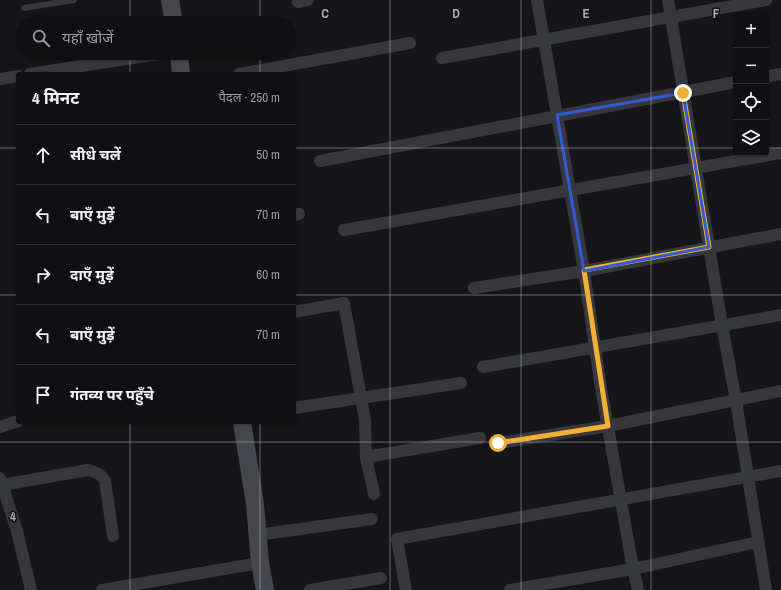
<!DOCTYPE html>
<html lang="hi">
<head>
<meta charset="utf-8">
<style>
	body { margin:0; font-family:"Archivo Narrow","Noto Sans Devanagari",sans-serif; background:#19191b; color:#f1f3f6 }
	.controls { position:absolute; right:12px; top:12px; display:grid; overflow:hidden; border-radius:4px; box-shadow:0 1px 3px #0004 }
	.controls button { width:36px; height:36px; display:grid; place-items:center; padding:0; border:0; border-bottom:1px solid #303032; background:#101012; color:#f1f3f6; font:20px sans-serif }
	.stop { position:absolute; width:12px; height:12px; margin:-9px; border:3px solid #f2b134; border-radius:50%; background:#fff }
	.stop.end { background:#f2b134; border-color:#fff; box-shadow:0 1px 4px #0008 }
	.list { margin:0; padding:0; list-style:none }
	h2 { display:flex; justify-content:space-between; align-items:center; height:52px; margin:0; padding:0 16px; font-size:17px }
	h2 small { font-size:13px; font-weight:400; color:#9c9d9f }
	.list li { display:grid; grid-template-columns:26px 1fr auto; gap:12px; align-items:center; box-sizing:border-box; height:60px; padding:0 16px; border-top:1px solid #303032 }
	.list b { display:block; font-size:15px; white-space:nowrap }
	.list em { font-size:13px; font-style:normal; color:#9c9d9f }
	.icon { flex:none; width:22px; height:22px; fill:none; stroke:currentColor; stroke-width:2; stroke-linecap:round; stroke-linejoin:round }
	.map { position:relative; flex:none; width:781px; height:590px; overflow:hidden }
	.search { position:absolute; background:#101012; box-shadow:0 1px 3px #0004; left:16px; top:16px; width:280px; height:44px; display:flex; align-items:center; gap:10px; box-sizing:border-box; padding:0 14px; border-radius:22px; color:#9c9d9f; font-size:15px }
	.panel { position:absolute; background:#101012; box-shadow:0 1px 3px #0004; left:16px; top:72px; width:280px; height:352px; border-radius:4px }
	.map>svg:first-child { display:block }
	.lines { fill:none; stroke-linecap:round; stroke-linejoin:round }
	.lane { stroke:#37383d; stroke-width:6 }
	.street { stroke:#37383d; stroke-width:12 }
	.secondary { stroke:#45474d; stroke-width:18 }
	.route { stroke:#f2b134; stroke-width:5 }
	.marked { fill:none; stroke:#325cd3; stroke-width:3; stroke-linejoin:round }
	.grid { fill:none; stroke:#a8adb8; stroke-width:1; stroke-opacity:0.55 }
	.grid-label { font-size:13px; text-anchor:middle; font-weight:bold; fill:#a8adb8; stroke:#111113; stroke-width:3; stroke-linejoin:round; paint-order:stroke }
</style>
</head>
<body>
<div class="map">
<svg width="781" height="590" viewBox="0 0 781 590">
	<rect width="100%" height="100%" fill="#161618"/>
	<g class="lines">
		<polyline class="lane" points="24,8 74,0"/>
		<g class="street">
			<polyline points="537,0 584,271 601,388 633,569 638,590"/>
			<polyline points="668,0 722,325 736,401 766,590"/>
			<polyline points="298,2 308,0"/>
			<polyline points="442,58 766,0"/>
			<polyline points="30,74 164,53"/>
			<polyline points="239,74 410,43"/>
			<polyline points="766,77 781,74"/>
			<polyline points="0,79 18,76"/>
			<polyline points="320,161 736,82"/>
			<polyline points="294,215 299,214"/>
			<polyline points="344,230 781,153"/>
			<polyline points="474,288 584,271 781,234"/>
			<polyline points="294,312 344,303 365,420 366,457 374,494"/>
			<polyline points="483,367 781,315"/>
			<polyline points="294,408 461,383"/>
			<polyline points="0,427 18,421"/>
			<polyline points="498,443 608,426 781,391"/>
			<polyline points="366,457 480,438"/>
			<polyline points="0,478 17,531 31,590"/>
			<path d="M2 485 88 470C96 472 101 474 105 481L113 536"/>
			<polyline points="257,535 372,519"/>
			<polyline points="102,590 260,563"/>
			<polyline points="310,590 381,578"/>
			<polyline points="406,590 397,539 781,471"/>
			<polyline points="510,590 633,569 758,542"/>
		</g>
		<g class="secondary">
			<polyline points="170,0 174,23"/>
			<polyline points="179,53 181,74"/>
			<polyline points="242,422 255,504 260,563 265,590"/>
		</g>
	</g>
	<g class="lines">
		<polyline class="route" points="498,443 608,426 584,270 709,247 683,93"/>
	</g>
	<path class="marked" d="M683 93 709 247 584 271 557 115Z"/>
	<path class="grid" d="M130 0V23M260 0V23M390 0V590M521 0V590M651 0V590M130 53V74M260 53V74M0 148H18M294 148H736M766 148H781M0 295H18M294 295H781M130 422V590M260 422V590M0 442H781"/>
	<g class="grid-label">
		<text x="325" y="18">C</text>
		<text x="456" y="18">D</text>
		<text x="586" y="18">E</text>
		<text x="716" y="18">F</text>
		<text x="13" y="521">4</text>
	</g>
</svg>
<div class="controls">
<button>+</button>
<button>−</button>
<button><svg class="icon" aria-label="locate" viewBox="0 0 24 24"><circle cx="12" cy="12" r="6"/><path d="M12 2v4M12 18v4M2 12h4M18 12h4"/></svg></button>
<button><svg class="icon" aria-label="layers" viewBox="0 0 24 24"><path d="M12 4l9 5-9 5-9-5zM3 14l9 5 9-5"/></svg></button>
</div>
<div class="stop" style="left:498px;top:443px"></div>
<div class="stop end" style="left:683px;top:93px"></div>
<div class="search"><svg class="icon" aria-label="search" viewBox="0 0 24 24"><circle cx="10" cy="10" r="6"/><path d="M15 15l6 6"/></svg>यहाँ खोजें</div>
<section class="panel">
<h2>4 मिनट<small>पैदल · 250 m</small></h2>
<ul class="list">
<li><svg class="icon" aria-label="ahead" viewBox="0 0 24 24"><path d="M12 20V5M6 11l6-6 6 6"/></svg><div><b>सीधे चलें</b></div><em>50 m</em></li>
<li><svg class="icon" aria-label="left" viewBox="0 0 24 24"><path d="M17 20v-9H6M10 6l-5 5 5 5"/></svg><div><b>बाएँ मुड़ें</b></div><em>70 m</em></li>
<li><svg class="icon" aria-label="right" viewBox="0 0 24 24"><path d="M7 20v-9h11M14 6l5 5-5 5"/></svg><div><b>दाएँ मुड़ें</b></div><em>60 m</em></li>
<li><svg class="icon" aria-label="left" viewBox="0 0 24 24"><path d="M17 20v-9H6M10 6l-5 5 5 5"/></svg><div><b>बाएँ मुड़ें</b></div><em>70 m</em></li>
<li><svg class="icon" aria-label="arrive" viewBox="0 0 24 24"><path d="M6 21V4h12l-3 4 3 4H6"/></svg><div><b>गंतव्य पर पहुँचे</b></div></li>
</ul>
</section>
</div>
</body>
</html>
